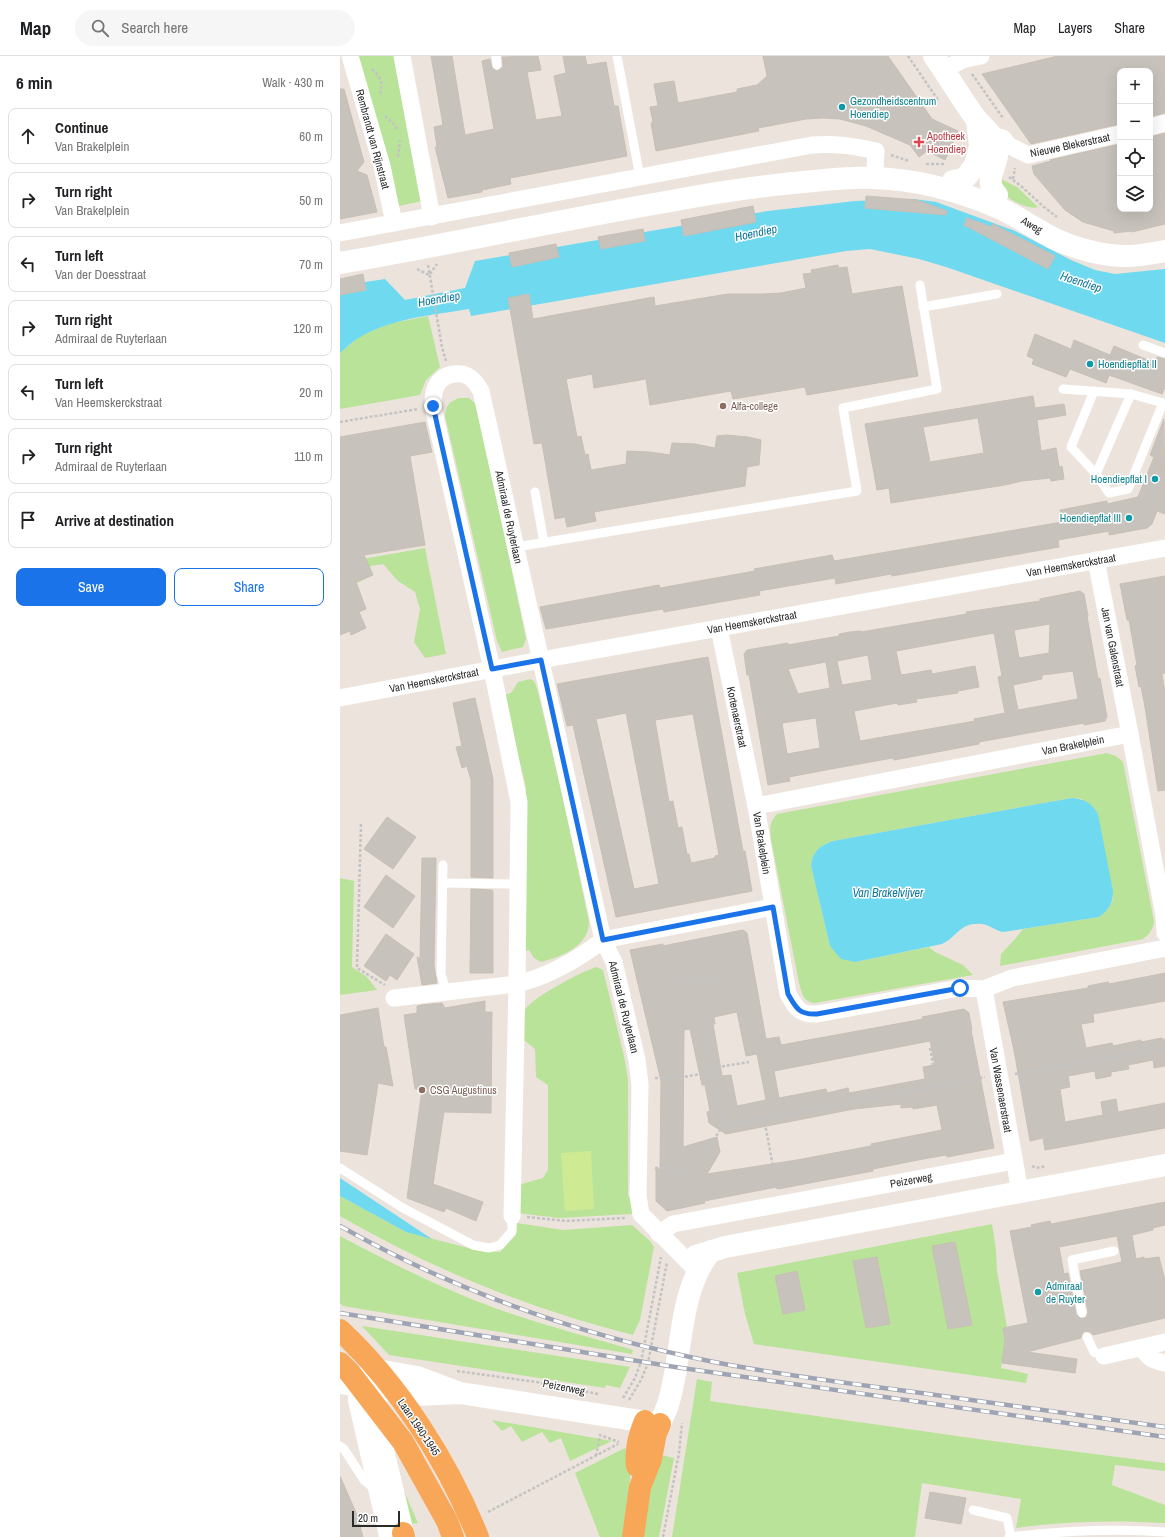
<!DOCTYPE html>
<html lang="en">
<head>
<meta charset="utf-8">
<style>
	body { margin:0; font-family:"Archivo Narrow",sans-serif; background:#f6f6f6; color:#202124 }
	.controls { position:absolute; right:12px; top:12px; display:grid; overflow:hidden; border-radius:8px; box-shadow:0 4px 16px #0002 }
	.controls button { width:36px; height:36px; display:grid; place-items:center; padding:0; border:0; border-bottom:1px solid #e0e0e0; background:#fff; color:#202124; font:20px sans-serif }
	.scale { position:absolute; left:12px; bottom:10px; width:48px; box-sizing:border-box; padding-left:4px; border:2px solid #2a2a2a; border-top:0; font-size:11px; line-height:14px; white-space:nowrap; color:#2a2a2a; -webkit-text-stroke:3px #fff; paint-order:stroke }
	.stop { position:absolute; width:12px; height:12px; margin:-9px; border:3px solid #1a73e8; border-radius:50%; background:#fff }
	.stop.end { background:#1a73e8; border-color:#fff; box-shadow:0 1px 4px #0008 }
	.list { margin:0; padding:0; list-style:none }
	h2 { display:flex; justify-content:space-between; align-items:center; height:52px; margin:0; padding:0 16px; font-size:17px }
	h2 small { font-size:13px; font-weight:400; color:#757577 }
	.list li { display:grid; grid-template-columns:26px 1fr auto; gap:12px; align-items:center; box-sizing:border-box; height:56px; margin:0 8px 8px; padding:0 8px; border:1px solid #e0e0e0; border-radius:8px }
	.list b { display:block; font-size:15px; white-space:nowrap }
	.list p { margin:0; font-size:13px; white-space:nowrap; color:#757577 }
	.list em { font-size:13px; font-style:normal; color:#757577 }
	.actions { display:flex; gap:8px; padding:12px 16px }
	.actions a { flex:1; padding:9px 0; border:1px solid #1a73e8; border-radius:8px; text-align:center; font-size:14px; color:#1a73e8 }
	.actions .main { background:#1a73e8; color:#fff }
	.icon { flex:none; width:22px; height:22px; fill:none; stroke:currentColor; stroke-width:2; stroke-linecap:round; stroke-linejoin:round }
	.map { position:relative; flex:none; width:825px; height:1481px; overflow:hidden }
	header { display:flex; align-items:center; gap:24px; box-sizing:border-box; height:56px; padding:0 20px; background:#fff; border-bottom:1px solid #e0e0e0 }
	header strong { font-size:19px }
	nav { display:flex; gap:22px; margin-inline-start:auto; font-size:14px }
	.search { width:280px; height:36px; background:#f6f6f6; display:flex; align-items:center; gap:10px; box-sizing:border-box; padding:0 14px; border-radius:22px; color:#757577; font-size:15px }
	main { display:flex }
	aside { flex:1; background:#fff }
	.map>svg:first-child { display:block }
	.green { fill:#b9e398 }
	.pitch { fill:#ceeb94 }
	.water { fill:#6ed9ef }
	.building { fill:#c7c2bb; stroke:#c8bfb6; fill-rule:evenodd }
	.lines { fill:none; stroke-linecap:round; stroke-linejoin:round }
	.path { stroke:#c3c3c3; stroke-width:2.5; stroke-dasharray:3 2; stroke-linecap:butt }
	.service { stroke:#fff; stroke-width:9 }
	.minor { stroke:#fff; stroke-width:17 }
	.tertiary { stroke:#fff; stroke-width:22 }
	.secondary { stroke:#fff; stroke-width:22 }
	.trunk { stroke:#f8a758; stroke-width:22 }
	.rail-casing { stroke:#9fa4b5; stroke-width:4.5 }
	.rail { stroke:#fff; stroke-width:3; stroke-dasharray:9; stroke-linecap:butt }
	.route { stroke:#1a73e8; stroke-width:5 }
	.culture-dot { fill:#0f9aa8; stroke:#fff; stroke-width:1.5 }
	.health-dot { fill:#e0444e; stroke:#fff; stroke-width:1.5 }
	.education-dot { fill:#8d6e63; stroke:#fff; stroke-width:1.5 }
	.labels { text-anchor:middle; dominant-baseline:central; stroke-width:3; stroke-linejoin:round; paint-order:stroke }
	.culture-label { font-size:11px; fill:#0d838f; stroke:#fff; text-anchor:start }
	.health-label { font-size:11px; fill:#be3a42; stroke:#fff; text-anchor:start }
	.street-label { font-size:11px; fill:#2a2a2a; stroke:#fff }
	.education-label { font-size:11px; fill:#785e54; stroke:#fff; text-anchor:start }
	.water-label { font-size:12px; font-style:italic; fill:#0d789c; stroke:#fff }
</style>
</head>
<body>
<header>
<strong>Map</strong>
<div class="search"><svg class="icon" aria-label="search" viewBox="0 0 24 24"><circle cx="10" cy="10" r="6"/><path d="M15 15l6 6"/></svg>Search here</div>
<nav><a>Map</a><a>Layers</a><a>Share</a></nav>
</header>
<main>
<aside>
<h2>6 min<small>Walk · 430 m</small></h2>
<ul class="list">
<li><svg class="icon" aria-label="ahead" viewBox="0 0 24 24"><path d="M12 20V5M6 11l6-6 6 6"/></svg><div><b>Continue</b><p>Van Brakelplein</p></div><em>60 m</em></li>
<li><svg class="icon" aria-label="right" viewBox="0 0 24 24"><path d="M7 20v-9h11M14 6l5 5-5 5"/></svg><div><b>Turn right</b><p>Van Brakelplein</p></div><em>50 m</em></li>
<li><svg class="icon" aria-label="left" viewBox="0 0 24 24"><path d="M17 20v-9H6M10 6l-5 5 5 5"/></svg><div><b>Turn left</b><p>Van der Doesstraat</p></div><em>70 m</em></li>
<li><svg class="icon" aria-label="right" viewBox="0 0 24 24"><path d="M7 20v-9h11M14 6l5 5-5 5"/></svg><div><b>Turn right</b><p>Admiraal de Ruyterlaan</p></div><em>120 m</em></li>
<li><svg class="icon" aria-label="left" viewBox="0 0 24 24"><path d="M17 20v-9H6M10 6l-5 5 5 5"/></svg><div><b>Turn left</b><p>Van Heemskerckstraat</p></div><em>20 m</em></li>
<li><svg class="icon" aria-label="right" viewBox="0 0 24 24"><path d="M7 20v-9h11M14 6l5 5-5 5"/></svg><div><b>Turn right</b><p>Admiraal de Ruyterlaan</p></div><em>110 m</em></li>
<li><svg class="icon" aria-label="arrive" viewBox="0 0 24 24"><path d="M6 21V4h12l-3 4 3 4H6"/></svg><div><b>Arrive at destination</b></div></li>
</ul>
<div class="actions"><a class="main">Save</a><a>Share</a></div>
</aside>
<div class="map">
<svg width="825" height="1481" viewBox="0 0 825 1481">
	<rect width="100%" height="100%" fill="#ece4dc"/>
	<g class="green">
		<polygon points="17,0 54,0 82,145 59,150"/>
		<path d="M661 123 677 131 698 151C691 154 673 146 668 141 664 136 661 128 661 123Z"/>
		<polygon points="88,260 100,311 86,324 80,339 0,353 0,297 20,280 48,268"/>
		<path d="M119 342H129L138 350 186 583 183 591 162 596 157 585 105 360C106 349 109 346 119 342Z"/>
		<polygon points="85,492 106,598 85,602 74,586 80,553 75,536 58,525 43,508 30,510 33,519 17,527 0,530 0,507"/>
		<path d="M190 623 194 625 197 632 223 741 249 866C249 890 221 901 201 906L194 902 189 894 183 896 186 732 164 639 171 637 178 626Z"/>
		<path d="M767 697 776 700 783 706 814 865C814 872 809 879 803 883L660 910 661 898 675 883 683 873 759 861C766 855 771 851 773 842L742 743 732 742 493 785C480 789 472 796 471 810L490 890 515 906 589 891 595 896 623 909 633 919 475 947C463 946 462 937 459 927L431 784C430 773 429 766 437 758Z"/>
		<polygon points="0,822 14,825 12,911 27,921 37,934 0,939"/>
		<path d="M257 911 263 914 284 1000 288 1023V1139L293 1147 292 1158 219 1162 177 1157 178 1129 203 1122 208 1114V1029L196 1021 195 993 184 984C184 975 182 964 184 956 187 944 244 914 257 911Z"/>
		<path d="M0 1140 66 1176 140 1195 160 1196 176 1179 177 1167 223 1174 292 1169 310 1185 314 1191 300 1264 293 1279C191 1253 91 1213 0 1160Z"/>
		<polygon points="652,1168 656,1194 657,1215 667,1271 663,1272 665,1284 661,1312 688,1318 686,1327 414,1288 405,1258 397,1217"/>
		<path d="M0 1180C56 1210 115 1239 175 1259 214 1272 253 1282 293 1294L292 1298 3 1250 0 1247Z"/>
		<polygon points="22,1270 290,1311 280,1332 266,1329 265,1332 49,1299"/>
		<path d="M357 1323 372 1326 370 1345 638 1383 825 1407V1415L775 1409 772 1429 825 1449V1467C776 1464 725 1465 676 1472L681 1443 582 1427 575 1481H332Z"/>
		<polygon points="152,1364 272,1385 230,1405 221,1382 210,1387 202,1376 182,1386 171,1370 162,1375"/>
		<polygon points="285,1392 289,1403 291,1414 284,1481 260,1481 235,1417"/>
		<polygon points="317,1398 334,1402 319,1481 302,1481 303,1468"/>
		<polygon points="54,1412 78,1467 71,1468"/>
	</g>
	<polygon class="pitch" points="251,1095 254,1153 225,1155 221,1097"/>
	<g class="water">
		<path d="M574 143 596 146 675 175 731 204 755 214 775 218 825 213V287L606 211 579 203 530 193 506 195 131 260 129 253C93 259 54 262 22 280 14 284 7 291 0 297V230L45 223 65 244 125 232 135 205 428 155 515 145Z"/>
		<path d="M732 742C744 743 752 747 758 758L773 835C773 847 769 854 759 861L663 876C656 875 650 869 642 868 619 866 618 881 602 888L515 906 501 903 490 890 471 810C472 796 480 789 493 785Z"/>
		<polygon points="0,1122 92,1183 66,1176 0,1140"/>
	</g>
	<g class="building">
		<polygon points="91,0 112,0 125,79 154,73 142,5 150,3 152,12 157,15 163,11 162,1 198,0 201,14 187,16 196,64 222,60 214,20 226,17 223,0 245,0 247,9 266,6 274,50 278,50 287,100 170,122 171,128 142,134 142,136 108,142 95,91 97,91 94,71 103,69"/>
		<polygon points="423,0 548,0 592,63 618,75 605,104 587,95 579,101 570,89 526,70 500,63 483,62 466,63 418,72 419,75 316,95 311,67 313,66 310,51 318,50 314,28 334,25 338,47 397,36 397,33 417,29 427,20"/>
		<polygon points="718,0 825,0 825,57 810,61 810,39 814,38 810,15 780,15 780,68 691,88 642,18"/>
		<polygon points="0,33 4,33 24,106 17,115 27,119 37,156 0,163"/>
		<polygon points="825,77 825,168 792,176 791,175 774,177 774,175 743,166 725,154 694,118 692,110 711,105 710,104 780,88 780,153 810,153 810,81"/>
		<polygon points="526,140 577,144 607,155 606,159 525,152"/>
		<polygon points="413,150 416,166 344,180 341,164"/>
		<polygon points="627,162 652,171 653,168 715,200 708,213 624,169"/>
		<polygon points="303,173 305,185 261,193 258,181"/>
		<polygon points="216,188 219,201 172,211 169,197"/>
		<polygon points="498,209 499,212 507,211 512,238 562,230 578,320 467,339 465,331 393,343 391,335 310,349 306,323 254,332 252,318 226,323 237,381 241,380 245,399 248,398 251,414 286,408 287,395 310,396 330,399 332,387 355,388 375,392 377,380 386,379 408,381 421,384 419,409 407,411 405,430 254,456 256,465 227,471 225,461 215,463 202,387 194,388 168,242 189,238 193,263 314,241 315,250 388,238 423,238 441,237 466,232 463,218 472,217 471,214"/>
		<polygon points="23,218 26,234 0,239 0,223"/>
		<polygon points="695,278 731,293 734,284 770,299 774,290 815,307 817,301 825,303 825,331 822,338 769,319 766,327 730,313 726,321 692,308 694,303 687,300"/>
		<path d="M693 340 695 352 724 348 726 359 697 364 701 395 716 392 719 411 722 410 724 423 711 425 710 422 682 425 665 429 551 447 549 432 537 434 525 368ZM638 362 644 397 590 406 583 371Z"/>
		<polygon points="824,363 825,458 817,455 812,468 807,472 769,479 769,475 718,484 719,491 552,520 551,518 496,528 495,522 419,535 420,539 335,554 324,556 323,553 206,573 200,551 319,529 320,532 415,515 414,513 492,499 494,505 722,466 720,454 767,445 767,448 798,441 814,401 810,399"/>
		<polygon points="85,366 92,396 70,400 85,489 24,499 33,519 16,526 26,553 19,556 26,572 11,579 10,575 0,579 0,381"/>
		<polygon points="825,520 825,617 822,618 825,636 825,734 818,735 805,651 801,630 799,631 795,610 797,609 789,564 787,564 780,528"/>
		<path d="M740 535 744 538 748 560H747L758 623 760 622 767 661 765 665 744 669V667L639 686V688L597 696 554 704 553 702 491 713 449 721 450 725 428 729 409 619H407L404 598 407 594 448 587V589L499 580V578L510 576 521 575V576L627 558 626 556 700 545V543ZM710 568 709 597 679 602 674 574ZM654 577 662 620 658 621 665 657 634 663 635 665 520 685 514 655 557 647 558 649 577 646 576 643 618 637V635L639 631 635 610 592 618 591 614 561 619 556 595ZM528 599 532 624 502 629 497 605ZM486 606 490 632 458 638 448 613ZM733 615 738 643 678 654 673 629 702 623V620L703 619ZM476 662 480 692 447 698 442 667Z"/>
		<path d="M368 601 403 795H405L412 835 276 861 233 669 227 670 217 628ZM286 657 319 828 294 833 256 663ZM353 658 379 799 375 800V802L351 807 349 798H347L342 771 338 772 333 745 329 746 315 664Z"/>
		<polygon points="135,642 153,723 153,822 131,821 131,724 127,710 122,712 116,691 122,690 113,647"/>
		<polygon points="47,761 76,781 53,813 24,793"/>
		<polygon points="82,802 96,802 94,909 97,927 82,929 77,901 80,903"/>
		<polygon points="46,819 75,840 53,872 24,851"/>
		<polygon points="131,833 152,834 153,835 153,917 130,917"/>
		<path d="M403 874 407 877 426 983 439 981 441 989 562 967 583 963 582 961 624 953 629 957 632 974H631L654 1092 607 1101 606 1099 583 1103 533 1113V1115L438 1133 437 1131 364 1145 365 1147 327 1155 316 1145V1113H320L321 1025 290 894 323 888V890ZM397 956 406 1000 417 998 426 1044 397 1050 391 1019 382 1020 373 968H375L374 961ZM350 973 362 1029H365L370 1055 367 1056 369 1067 386 1078 514 1053 561 1048V1052L573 1051V1053L597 1049 602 1074 531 1088V1090L457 1104 367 1118 380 1096 377 1081 343 1091 344 974ZM590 985 595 1009 583 1011 585 1023 509 1037 508 1032 487 1037 486 1033 439 1042 434 1015Z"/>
		<polygon points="46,878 74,898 57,924 50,919 46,925 24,910"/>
		<polygon points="825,917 825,945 753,958 754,966 741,968 746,992 772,987 773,990 801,984 801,986 822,982 823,984 825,983 825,1010 814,1012 813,1004 788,1009 789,1013 771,1016 771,1020 756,1023 755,1015 728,1020 730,1031 720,1033 725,1066 763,1059 761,1046 776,1043 778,1056 825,1047 825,1072 705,1094 703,1082 690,1085 674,994 663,946 748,932 748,930 768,926 769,928"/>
		<polygon points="145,945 145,956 152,956 151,1057 104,1056 93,1128 143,1146 136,1165 106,1152 104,1156 67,1142 82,1034 75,1033 64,959 77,957 77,950 81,949 102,947 105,952"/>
		<polygon points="38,952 44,991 46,991 53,1030 38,1027 27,1099 0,1095 0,959"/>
		<path d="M825 1146V1169L813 1172V1174L792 1179 796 1203 804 1201V1203L819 1201 825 1224V1262L753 1279 750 1276 745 1275 742 1278 741 1282 687 1296 737 1303 735 1317 662 1307 665 1284 663 1272 688 1267 670 1175 692 1171 691 1169 710 1165 711 1168ZM777 1180 782 1206 740 1215 748 1256 746 1262H740L736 1258 728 1217 724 1218 719 1191Z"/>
		<polygon points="615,1186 632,1269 608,1273 592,1190"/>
		<polygon points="537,1201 550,1268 526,1272 513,1205"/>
		<polygon points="457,1215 465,1254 443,1258 435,1220"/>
		<polygon points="0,1420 17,1459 23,1481 0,1481"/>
		<polygon points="590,1436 626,1442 621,1468 585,1462"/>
	</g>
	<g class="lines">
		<g class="path">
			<polyline points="568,0 598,44"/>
			<path d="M32 13C42 22 43 28 40 40"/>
			<polyline points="632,18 663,62"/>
			<polyline points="45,60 53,67 58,74"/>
			<polyline points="551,99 569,105"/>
			<polyline points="58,101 60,84"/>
			<polyline points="586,108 605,108"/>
			<polyline points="669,121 681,130 704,151 717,161"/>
			<polyline points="673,123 675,112"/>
			<polyline points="88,209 102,291 106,305"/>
			<polyline points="77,213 89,219"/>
			<polyline points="90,218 97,208"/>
			<polyline points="0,366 78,353"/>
			<polyline points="21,768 17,912 45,929"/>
			<polyline points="349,884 383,1070 645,1021"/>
			<polyline points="324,909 328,928 356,923"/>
			<polyline points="356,927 388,921 388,917 396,915"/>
			<polyline points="590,992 597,1030"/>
			<polyline points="372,1012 409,1006"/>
			<polyline points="675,1018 825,993"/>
			<polyline points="315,1022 343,1021 373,1016"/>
			<polyline points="595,1031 597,1044 628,1067"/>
			<polyline points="424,1062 437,1133"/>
			<polyline points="692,1110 696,1112 706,1110"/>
			<polyline points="315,1112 331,1112 331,1118 344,1116 353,1113 383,1070"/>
			<polyline points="187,1161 227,1165 286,1162"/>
			<polyline points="117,1315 196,1326 258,1338"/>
			<polyline points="283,1342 295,1322 301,1306 321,1201"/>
			<polyline points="289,1344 301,1324 308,1307 327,1206"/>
			<polyline points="256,1400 260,1379 279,1386"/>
			<polyline points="148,1456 278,1388"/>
			<polyline points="323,1481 339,1397 342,1367"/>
		</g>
		<g class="service">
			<polyline points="156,0 157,9"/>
			<polyline points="277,0 300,121"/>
			<polyline points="583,251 657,238"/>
			<polyline points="803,289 825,297"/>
			<polyline points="723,333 791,338"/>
			<polyline points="754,335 731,391 756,418"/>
			<polyline points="823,347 788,433 769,437 756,418 791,338 823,347 825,348"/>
			<polyline points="195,436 204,487"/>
			<polyline points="176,491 517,435 503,352 597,333 580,229"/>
			<polyline points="103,809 101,918 106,935"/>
			<polyline points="103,827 178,828"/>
			<polyline points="0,1112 63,1152 133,1189 149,1192 160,1189 172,1175 172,1160"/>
			<polyline points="742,1257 732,1204 774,1195"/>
			<polyline points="747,1281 754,1296 764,1300"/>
			<polyline points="0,1390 4,1393 24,1424 35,1433"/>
			<polyline points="633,1454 667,1462 671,1481"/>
			<path d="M669 1481C721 1475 773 1472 825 1476"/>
		</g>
		<g class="minor">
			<polyline points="10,0 42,110 54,167"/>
			<polyline points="62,0 92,161"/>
			<polyline points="604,14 622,4 641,0"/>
			<polyline points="810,71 825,67"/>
			<polyline points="648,80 650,79 663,82 668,89 688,99 780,78"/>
			<path d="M0 177 472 89C495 87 513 90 536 95L535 113"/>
			<polyline points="756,504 790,678"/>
			<polyline points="379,572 416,750"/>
			<polyline points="0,642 201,604 825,492"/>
			<path d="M825 877 824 860 790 678 416 750 448 938C456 952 459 959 477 958L619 932 644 933 672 922 825 892"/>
			<polyline points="644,933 680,1136"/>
			<path d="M54 942 177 928C209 920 237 904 263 884L433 851"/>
			<path d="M172 1160 177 928 179 746 152 613 93 351C93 344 93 335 97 329 104 316 124 314 134 325 137 328 139 332 141 335L263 884 274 906 297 1004 300 1028 298 1140 301 1158 357 1215"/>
			<polyline points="319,1178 333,1168 674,1105"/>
			<path d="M802 1292C809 1303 812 1304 825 1307"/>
			<polyline points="764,1300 825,1286"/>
		</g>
		<polyline class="tertiary" points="0,1327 34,1332"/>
		<g class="secondary">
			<path d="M594 0C609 21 622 44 637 64 643 71 653 78 656 88 663 107 640 122 657 139"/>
			<polyline points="613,125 623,123 627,120 635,109 640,90 637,64"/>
			<path d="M0 207C111 188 220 164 331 145 378 136 426 129 474 125 494 123 514 121 533 122 575 123 619 135 657 151 677 160 694 172 713 182 735 193 767 201 791 200 803 199 814 197 825 195"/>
			<polyline points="356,1200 385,1191 825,1109"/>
			<path d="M120 1337 76 1339 37 1333 35 1353 36 1365 63 1477 50 1480 19 1344 20 1330 31 1313 77 1321 120 1337 320 1368C323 1360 327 1353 329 1345 343 1298 338 1234 371 1195"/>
		</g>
		<g class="trunk">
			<path d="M0 1274C59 1329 108 1406 138 1481"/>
			<polyline points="0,1307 10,1317 63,1386 107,1465 113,1481"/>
			<path d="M297 1410C295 1395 299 1379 305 1365"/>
			<polyline points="63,1477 64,1481"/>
			<polyline points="293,1481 300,1431 311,1403 316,1377 320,1368"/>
		</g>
		<defs>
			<g id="rail">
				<path d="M0 1170C116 1236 243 1280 374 1306 440 1319 507 1327 574 1336 657 1348 741 1359 825 1371"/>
				<polyline points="0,1257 335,1311 825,1381"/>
			</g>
		</defs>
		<use href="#rail" class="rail-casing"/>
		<use href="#rail" class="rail"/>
	</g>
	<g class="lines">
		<path class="route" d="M93 350 152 613 201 604 263 884 433 851 448 938C456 952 459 959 477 958L620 932"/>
	</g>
	<g class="culture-dot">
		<circle cx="502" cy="51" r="4"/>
		<circle cx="750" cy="308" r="4"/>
		<circle cx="815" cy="423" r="4"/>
		<circle cx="789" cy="462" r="4"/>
		<circle cx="698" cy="1236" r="4"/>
	</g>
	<path class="health-dot" d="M577 80h4v4h4v4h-4v4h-4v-4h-4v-4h4z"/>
	<g class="education-dot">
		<circle cx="383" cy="350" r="4"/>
		<circle cx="82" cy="1034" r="4"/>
	</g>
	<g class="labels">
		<g class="culture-label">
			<text x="510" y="45">Gezondheidscentrum<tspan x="510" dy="13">Hoendiep</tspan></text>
			<text x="758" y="308">Hoendiepflat II</text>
			<text x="807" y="423" text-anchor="end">Hoendiepflat I</text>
			<text x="781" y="462" text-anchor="end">Hoendiepflat III</text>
			<text x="706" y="1230">Admiraal<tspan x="706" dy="13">de Ruyter</tspan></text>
		</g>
		<g class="health-label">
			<text x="587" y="80">Apotheek<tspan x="587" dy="13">Hoendiep</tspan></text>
		</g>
		<g class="street-label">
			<text transform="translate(33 83) rotate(75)">Rembrandt van Rijnstraat</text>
			<text transform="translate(730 89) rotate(-12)">Nieuwe Blekerstraat</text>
			<text transform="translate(692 169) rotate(31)">Aweg</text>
			<text transform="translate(169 461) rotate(78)">Admiraal de Ruyterlaan</text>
			<text transform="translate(731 509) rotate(-10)">Van Heemskerckstraat</text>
			<text transform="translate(412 566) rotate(-10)">Van Heemskerckstraat</text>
			<text transform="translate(773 591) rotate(79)">Jan van Galenstraat</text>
			<text transform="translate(94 624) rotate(-11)">Van Heemskerckstraat</text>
			<text transform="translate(397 661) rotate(78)">Kortenaerstraat</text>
			<text transform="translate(733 689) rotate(-11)">Van Brakelplein</text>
			<text transform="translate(422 787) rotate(81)">Van Brakelplein</text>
			<text transform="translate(284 951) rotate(76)">Admiraal de Ruyterlaan</text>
			<text transform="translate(661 1034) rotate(80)">Van Wassenaerstraat</text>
			<text transform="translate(571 1124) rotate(-10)">Peizerweg</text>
			<text transform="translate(224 1331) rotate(11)">Peizerweg</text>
			<text transform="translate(79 1371) rotate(56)">Laan 1940-1945</text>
		</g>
		<g class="education-label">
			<text x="391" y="350">Alfa-college</text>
			<text x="90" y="1034">CSG Augustinus</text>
		</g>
		<g class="water-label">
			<text transform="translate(416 177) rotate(-12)">Hoendiep</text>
			<text transform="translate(741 226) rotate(18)">Hoendiep</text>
			<text transform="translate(99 243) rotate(-10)">Hoendiep</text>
			<text x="548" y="837">Van Brakelvijver</text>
		</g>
	</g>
</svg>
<div class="controls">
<button>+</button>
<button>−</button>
<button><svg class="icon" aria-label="locate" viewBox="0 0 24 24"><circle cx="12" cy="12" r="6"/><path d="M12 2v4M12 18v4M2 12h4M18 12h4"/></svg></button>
<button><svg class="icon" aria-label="layers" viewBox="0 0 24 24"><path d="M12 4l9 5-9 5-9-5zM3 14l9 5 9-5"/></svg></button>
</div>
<div class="scale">20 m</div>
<div class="stop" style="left:620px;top:932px"></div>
<div class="stop end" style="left:93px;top:350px"></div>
</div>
</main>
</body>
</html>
